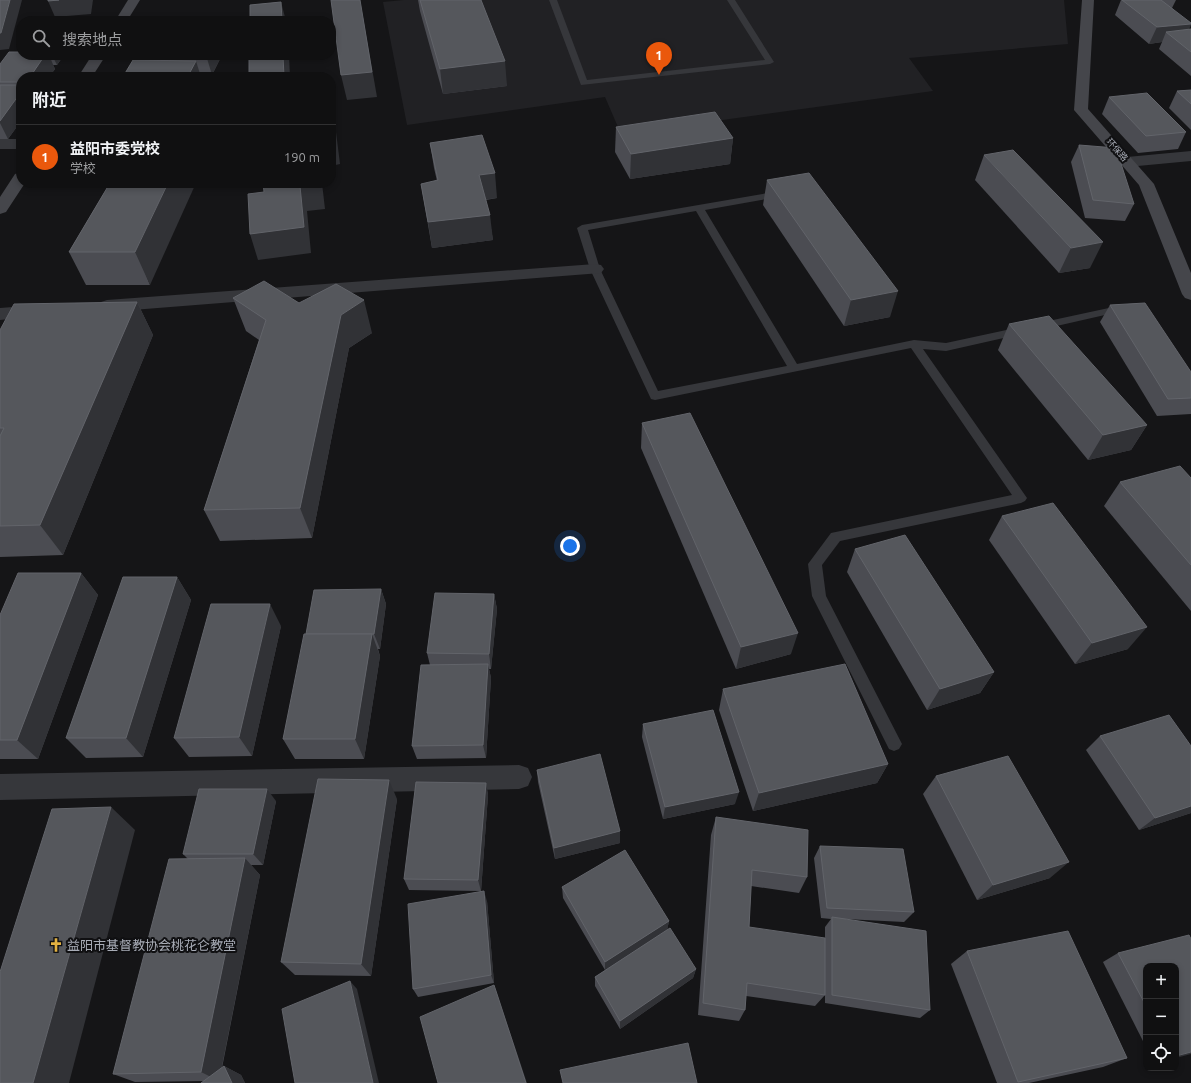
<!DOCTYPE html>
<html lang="zh">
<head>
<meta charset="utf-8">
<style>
	body { margin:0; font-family:Ubuntu,"Noto Sans SC",sans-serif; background:#1e1e1f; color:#f1f3f6 }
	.controls { position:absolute; right:12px; bottom:12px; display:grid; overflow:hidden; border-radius:8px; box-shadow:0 2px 6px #0003 }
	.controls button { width:36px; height:36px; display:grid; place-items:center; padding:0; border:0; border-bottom:1px solid #303031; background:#101011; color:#f1f3f6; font:20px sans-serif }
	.you { position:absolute; left:570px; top:546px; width:14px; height:14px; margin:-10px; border:3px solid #fff; border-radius:50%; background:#1a73e8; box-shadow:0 0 0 6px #1a73e833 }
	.badge { display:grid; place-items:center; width:26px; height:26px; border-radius:50%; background:#ea580c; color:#fff; font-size:13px; font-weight:700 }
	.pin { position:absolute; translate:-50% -33px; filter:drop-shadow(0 1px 2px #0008) }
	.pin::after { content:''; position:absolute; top:21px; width:14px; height:12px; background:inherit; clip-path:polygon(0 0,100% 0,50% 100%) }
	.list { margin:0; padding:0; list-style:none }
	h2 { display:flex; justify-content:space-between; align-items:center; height:52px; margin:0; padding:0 16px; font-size:17px }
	h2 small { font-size:13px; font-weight:400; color:#9c9d9f }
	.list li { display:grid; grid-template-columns:26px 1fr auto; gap:12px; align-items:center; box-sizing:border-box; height:64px; padding:0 16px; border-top:1px solid #303031 }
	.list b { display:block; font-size:15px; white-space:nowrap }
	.list p { margin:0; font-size:13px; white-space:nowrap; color:#9c9d9f }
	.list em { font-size:13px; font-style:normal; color:#9c9d9f }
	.icon { flex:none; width:22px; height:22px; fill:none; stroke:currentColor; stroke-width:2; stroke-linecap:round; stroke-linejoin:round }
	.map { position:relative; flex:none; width:1191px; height:1083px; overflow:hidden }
	.search { position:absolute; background:#101011; box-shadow:0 2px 6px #0003; left:16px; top:16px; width:320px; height:44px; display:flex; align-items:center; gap:10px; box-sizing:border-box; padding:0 14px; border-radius:16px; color:#9c9d9f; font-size:15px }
	.panel { position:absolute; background:#101011; box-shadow:0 2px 6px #0003; left:16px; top:72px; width:320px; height:116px; border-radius:16px }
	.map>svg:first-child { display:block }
	.built { fill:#212124 }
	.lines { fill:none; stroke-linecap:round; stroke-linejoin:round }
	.lane { fill:#36373b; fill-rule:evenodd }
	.street { fill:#36373b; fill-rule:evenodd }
	.secondary { fill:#45464b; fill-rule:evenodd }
	.wall { fill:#4b4c52 }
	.shaded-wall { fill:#313236 }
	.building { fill:#55575c; stroke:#62646a }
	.labels { text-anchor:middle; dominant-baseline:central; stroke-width:4; stroke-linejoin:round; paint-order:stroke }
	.far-street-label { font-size:9px; fill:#a8acb6; stroke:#101012 }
	.near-poi-label { font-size:13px; fill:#a8acb6; stroke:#101012; text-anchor:start }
</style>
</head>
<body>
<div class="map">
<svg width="1191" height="1083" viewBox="0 0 1191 1083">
	<rect width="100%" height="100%" fill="#151517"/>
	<polygon class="built" points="404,0 1064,0 1068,44 909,58 933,91 621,134 605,97 407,125 383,2"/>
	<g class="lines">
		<g class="lane">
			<polygon points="549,0 557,0 587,80 765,60 727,0 735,0 774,62 770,64 581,85"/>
			<path d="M780 191 785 194 783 196 705 210 797 364 914 340 946 343 1118 306 1123 309 1118 312 946 351 923 349 1027 498 1025 501 1021 503 840 541 822 565 826 596 902 744 899 749 894 751 889 749 812 596 808 564 831 533 1012 495 911 348 655 400 651 399 590 269 577 228 582 225ZM696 211 787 366 658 391 600 269 588 230Z"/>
		</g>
		<g class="street">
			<rect x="0" y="139" width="21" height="10"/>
			<polygon points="1191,151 1191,161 1127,167 1122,165 1119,162 1122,159 1127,157"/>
			<polygon points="595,264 601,265 604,269 601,273 107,312 101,310 98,306 101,302 107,300"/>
			<polygon points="39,305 45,307 48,311 45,315 0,320 0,308"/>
			<polygon points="519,765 528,768 532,777 528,786 519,789 0,800 0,774"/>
		</g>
		<g class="secondary">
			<polygon points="128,0 140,0 127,21 115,21"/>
			<polygon points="1082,0 1094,0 1088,109 1154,184 1191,273 1191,300 1185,298 1182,294 1139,185 1074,110"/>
			<polygon points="92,55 106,55 92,77 78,77"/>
			<polygon points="21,172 21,183 25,183 6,212 0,214 0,197 15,174"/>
		</g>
	</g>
	<g class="wall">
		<polygon points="418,0 481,0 507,86 443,94 420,11"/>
		<polygon points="1121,0 1176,0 1172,8 1189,29 1191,29 1191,76 1159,49 1162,42 1149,44 1115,15"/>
		<polygon points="21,55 64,55 57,65 53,65 55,69 49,77 21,77 21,121 8,139 0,139 0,64"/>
		<polygon points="131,55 222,55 212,75 200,75 201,77 125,77 124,75 134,60"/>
		<polygon points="1191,90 1191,130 1169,108 1177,91"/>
		<polygon points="1109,97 1186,132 1178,149 1138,153 1102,114"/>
		<polygon points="616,127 733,138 730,164 630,179 615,152"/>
		<polygon points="430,143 497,198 486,200 493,240 432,248 421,184 437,181 434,168"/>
		<polygon points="1079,145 1134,204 1125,221 1085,218 1071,162"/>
		<polygon points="984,155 1090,268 1059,273 975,180"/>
		<polygon points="767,180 890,317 844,326 763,205"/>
		<polygon points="110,183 150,285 86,285 69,252"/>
		<polygon points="233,298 299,303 372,333 349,348 312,538 220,541 204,510 259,340 246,331"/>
		<polygon points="137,302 153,335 63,555 0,557 0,330"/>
		<polygon points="1110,305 1191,372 1191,414 1157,416 1100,322"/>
		<polygon points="1009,324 1147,425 1131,450 1088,460 998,350"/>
		<polygon points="642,423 791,654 736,669 641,448"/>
		<polygon points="1191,478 1191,611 1104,506 1120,482"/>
		<polygon points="1002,516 1128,649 1075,664 989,540"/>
		<polygon points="855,549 994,672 980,693 927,710 847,572"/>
		<polygon points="81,573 98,595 38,759 0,759 0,615"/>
		<polygon points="177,577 191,600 143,757 86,758 66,738"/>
		<polygon points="381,589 386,604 380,649 378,649 380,656 364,759 295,759 283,739 306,634"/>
		<polygon points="494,594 497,609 491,669 489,669 491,678 486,758 417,759 412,746 430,665 427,653"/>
		<polygon points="281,626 252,756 189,757 174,738"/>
		<polygon points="723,689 888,764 877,783 753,811 719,710"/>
		<polygon points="643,724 735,804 663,819 642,737"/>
		<polygon points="1100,736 1191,746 1191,813 1139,830 1086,750"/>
		<polygon points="537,770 620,831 620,843 555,859 538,782"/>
		<polygon points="936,776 1050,878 977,900 923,794"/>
		<polygon points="486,783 488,795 481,891 409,890 404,879"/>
		<polygon points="397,799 371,976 295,975 281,962"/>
		<polygon points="276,801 263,865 251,865 260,875 222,1068 224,1066 241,1075 245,1083 201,1083 204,1081 135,1082 113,1074 188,859 183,854"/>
		<polygon points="716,817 807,877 799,893 751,886 749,927 825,946 825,927 831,919 821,918 814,858 820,846 914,912 904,922 845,919 930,1010 920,1018 825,1003 825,995 815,1006 746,996 745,1010 739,1021 698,1015 711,835"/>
		<polygon points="562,887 669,921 667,930 696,969 693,978 620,1029 595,986 595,977 639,949 605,970 563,898"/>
		<polygon points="487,901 494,983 418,997 413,989"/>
		<polygon points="967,951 1127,1058 1103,1067 1029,1083 997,1083 951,964"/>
		<polygon points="1118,953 1146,966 1146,1047 1103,962"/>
	</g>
	<g class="shaded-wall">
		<polygon points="10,0 22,0 9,49 0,50 0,33"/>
		<polygon points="59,0 93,0 91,14 55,17 48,1"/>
		<polygon points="281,2 286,21 282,21"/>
		<polygon points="222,17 223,21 220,21"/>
		<polygon points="363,17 377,97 347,100 341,75"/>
		<polygon points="1191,24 1191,25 1184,40 1166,32 1162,42 1149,44 1157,27"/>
		<polygon points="45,55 49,55 55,69 49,77 30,77"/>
		<polygon points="52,55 64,55 57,65"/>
		<polygon points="206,55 222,55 212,75"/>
		<polygon points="283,55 289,55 290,77 284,77"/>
		<polygon points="196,61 201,77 188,77 188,76"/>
		<polygon points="505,61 507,86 443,94 440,69"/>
		<polygon points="21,92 21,121 8,139 0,123 0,121"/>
		<polygon points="331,105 335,124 340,164 331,166"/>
		<polygon points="733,138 730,164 630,179 631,154"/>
		<polygon points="495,173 497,198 482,200 479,175"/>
		<polygon points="168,183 196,183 150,285 135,252"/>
		<polygon points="318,183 322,183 325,209 307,211 311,253 258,260 250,234 300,186"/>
		<polygon points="490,215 493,240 432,248 428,222"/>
		<polygon points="1103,242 1090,268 1059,273 1071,248"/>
		<polygon points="898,291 890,317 844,326 851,300"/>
		<polygon points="364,300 372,333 349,348 312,538 300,508 341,315"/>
		<polygon points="137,302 153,335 63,555 40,525"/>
		<polygon points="1147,425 1131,450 1088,460 1103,435"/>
		<polygon points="81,573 98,595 38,759 17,740"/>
		<polygon points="177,577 191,600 143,757 126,738"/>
		<polygon points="381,589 386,604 380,649 374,634"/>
		<polygon points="494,594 497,609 491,669 489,654"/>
		<polygon points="270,604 281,626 252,756 239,737"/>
		<polygon points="1147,627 1128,649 1075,664 1092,643"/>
		<polygon points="798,633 791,654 736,669 741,647"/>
		<polygon points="372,634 380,656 364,759 355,739"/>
		<polygon points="488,664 491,678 486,758 483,745"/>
		<polygon points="994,672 980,693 927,710 940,689"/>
		<polygon points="888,764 877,783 753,811 759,793"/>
		<polygon points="389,780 397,799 371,976 361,964"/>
		<polygon points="486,783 488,795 481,891 478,880"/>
		<polygon points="267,789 276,801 263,865 253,854"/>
		<polygon points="739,792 735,804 663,819 665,807"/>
		<polygon points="1191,806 1191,813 1139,830 1155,818"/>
		<polygon points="111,807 135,830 69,1083 33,1083"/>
		<polygon points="620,831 620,843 555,859 554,848"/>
		<polygon points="245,858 260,875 219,1081 201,1072"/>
		<polygon points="1069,862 1050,878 977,900 993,885"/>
		<polygon points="484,891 487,901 494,983 491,975"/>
		<polygon points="669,921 667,931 605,970 605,962"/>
		<polygon points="696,969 693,978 620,1029 620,1021"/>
		<polygon points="350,981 357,989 379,1083 373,1083"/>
		<polygon points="494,985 497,993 527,1083 526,1083"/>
		<polygon points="1191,1052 1191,1054 1176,1058 1176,1056"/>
		<polygon points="224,1066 241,1075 245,1083 232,1083"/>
	</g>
	<g class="building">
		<polygon points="0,0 10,0 1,33 0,33"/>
		<polygon points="48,0 59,0 48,1"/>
		<polygon points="331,0 360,0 372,72 341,75"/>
		<polygon points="420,0 481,0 505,61 440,69"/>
		<polygon points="1122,0 1161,0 1191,23 1191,24 1157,27"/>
		<polygon points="281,2 282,21 250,21 250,5"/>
		<polygon points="151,17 222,17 220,21 148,21"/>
		<polygon points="59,20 70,20 69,21 59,21"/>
		<polygon points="1191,29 1191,52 1166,32"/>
		<polygon points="9,52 21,52 21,55 45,55 30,77 21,77 21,82 0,82 0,64"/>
		<polygon points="249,55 283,55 284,77 249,77"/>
		<polygon points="133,60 196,61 188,76 124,75"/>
		<polygon points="0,85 21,85 21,92 0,121"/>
		<polygon points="1191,90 1191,104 1177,91"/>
		<polygon points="1147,93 1186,132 1146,136 1109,97"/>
		<polygon points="331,111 334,139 331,140"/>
		<polygon points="715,112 733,138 631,154 616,127"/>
		<polygon points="482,135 495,173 479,175 490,215 428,222 421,184 438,180 430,143"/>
		<polygon points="1079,145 1116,148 1134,204 1093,200"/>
		<polygon points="1013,150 1103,242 1071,248 984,155"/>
		<polygon points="809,173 898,291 851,300 767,180"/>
		<polygon points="110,183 168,183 135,252 69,252"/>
		<polygon points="263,183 318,183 318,184 300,186 304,227 250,234 248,194 264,192"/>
		<polygon points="264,281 299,303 336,284 364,300 341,315 300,508 204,510 266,320 233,298"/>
		<polygon points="137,302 40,525 0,526 0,436 4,428 0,428 0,330 14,304"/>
		<polygon points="1145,303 1191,372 1191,398 1168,399 1110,305"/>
		<polygon points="1049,316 1147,425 1103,435 1009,324"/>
		<polygon points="690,413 798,633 741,647 642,423"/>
		<polygon points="1180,466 1191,478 1191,565 1120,482"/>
		<polygon points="1053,503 1147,627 1092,643 1002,516"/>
		<polygon points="905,535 994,672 940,689 855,549"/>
		<polygon points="18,573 81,573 17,740 0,740 0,615"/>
		<polygon points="123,577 177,577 126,738 66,738"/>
		<polygon points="381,589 374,634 306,634 314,590"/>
		<polygon points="435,593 494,594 489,654 427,653"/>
		<polygon points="211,604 270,604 239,737 174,738"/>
		<polygon points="304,634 372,634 355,739 283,739"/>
		<polygon points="488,664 483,745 412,746 421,665"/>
		<polygon points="845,664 888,764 759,793 723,689"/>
		<polygon points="713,710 739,792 665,807 643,724"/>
		<polygon points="1169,715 1191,746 1191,806 1155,818 1100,736"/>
		<polygon points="600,754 620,831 554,848 537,770"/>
		<polygon points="1008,756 1069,862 993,885 936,776"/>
		<polygon points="318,779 389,780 361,964 281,962"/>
		<polygon points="416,782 486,783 478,880 404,879"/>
		<polygon points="199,789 267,789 253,854 183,854"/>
		<polygon points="111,807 33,1083 0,1083 0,972 52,809"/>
		<polygon points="716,817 808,830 807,877 752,870 749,927 825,938 825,995 747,983 745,1010 703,1003"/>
		<polygon points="820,846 903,849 914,912 827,908"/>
		<polygon points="625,850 669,921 605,962 562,887"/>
		<polygon points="245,858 201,1072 113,1074 169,859"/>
		<polygon points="484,891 491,975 413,989 408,904"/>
		<polygon points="832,917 926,931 930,1010 832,995"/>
		<polygon points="670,928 696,969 620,1021 595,977"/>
		<polygon points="1068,931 1127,1058 1018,1082 967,951"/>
		<polygon points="1189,935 1191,939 1191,1052 1176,1056 1176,966 1146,966 1146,1006 1118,953"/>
		<polygon points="350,981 373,1083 295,1083 282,1009"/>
		<polygon points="494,985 526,1083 438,1083 420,1017"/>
		<polygon points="688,1043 697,1083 563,1083 560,1070"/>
		<polygon points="224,1066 232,1083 201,1083"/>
	</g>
	<defs>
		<symbol id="church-bare" viewBox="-9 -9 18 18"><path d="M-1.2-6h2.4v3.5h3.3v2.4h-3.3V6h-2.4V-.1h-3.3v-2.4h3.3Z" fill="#e2b142" stroke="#101012" stroke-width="2.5" paint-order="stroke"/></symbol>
	</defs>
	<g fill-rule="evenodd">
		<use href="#church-bare" x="46" y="935" width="20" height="20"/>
	</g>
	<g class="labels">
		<g class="far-street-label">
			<text transform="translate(1117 150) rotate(49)">环保路</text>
		</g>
		<g class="near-poi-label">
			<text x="67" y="945">益阳市基督教协会桃花仑教堂</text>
		</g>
	</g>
</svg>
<div class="controls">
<button>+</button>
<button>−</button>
<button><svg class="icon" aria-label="locate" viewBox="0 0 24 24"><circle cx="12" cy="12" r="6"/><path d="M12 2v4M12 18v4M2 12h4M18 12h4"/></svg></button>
</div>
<div class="you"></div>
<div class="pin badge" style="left:659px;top:75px">1</div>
<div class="search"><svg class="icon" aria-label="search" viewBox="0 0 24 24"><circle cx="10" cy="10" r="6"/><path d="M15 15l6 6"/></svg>搜索地点</div>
<section class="panel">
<h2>附近<small></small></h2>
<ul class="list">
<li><span class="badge">1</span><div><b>益阳市委党校</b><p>学校</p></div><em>190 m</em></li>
</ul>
</section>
</div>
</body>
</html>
